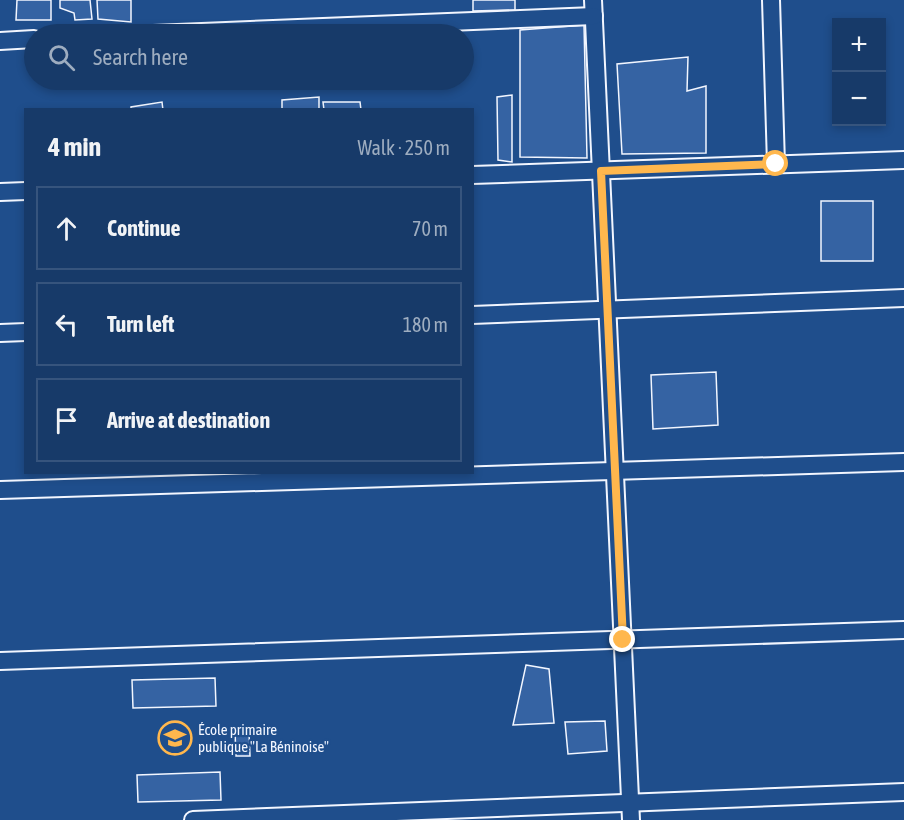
<!DOCTYPE html>
<html lang="en">
<head>
<meta charset="utf-8">
<style>
	body { margin:0; font-family:"Asap Condensed",sans-serif; background:#20416f; color:#f1f3f6 }
	.controls { position:absolute; right:18px; top:18px; display:grid; overflow:hidden; border-radius:0px; box-shadow:0 3px 9px #0003 }
	.controls button { width:54px; height:54px; display:grid; place-items:center; padding:0; border:0; border-bottom:2px solid #36547d; background:#173a69; color:#f1f3f6; font:30px sans-serif }
	.stop { position:absolute; width:18px; height:18px; margin:-14px; border:4px solid #ffb74d; border-radius:50%; background:#fff }
	.stop.end { background:#ffb74d; border-color:#fff; box-shadow:0 2px 6px #0008 }
	.list { margin:0; padding:0; list-style:none }
	h2 { display:flex; justify-content:space-between; align-items:center; height:78px; margin:0; padding:0 24px; font-size:26px }
	h2 small { font-size:20px; font-weight:400; color:#9eadc0 }
	.list li { display:grid; grid-template-columns:39px 1fr auto; gap:18px; align-items:center; box-sizing:border-box; height:84px; margin:0 12px 12px; padding:0 12px; border:2px solid #36547d; border-radius:0px }
	.list b { display:block; font-size:22px; white-space:nowrap }
	.list em { font-size:20px; font-style:normal; color:#9eadc0 }
	.icon { flex:none; width:33px; height:33px; fill:none; stroke:currentColor; stroke-width:2; stroke-linecap:round; stroke-linejoin:round }
	.map { position:relative; flex:none; width:904px; height:820px; overflow:hidden }
	.search { position:absolute; background:#173a69; box-shadow:0 3px 9px #0003; left:24px; top:24px; width:450px; height:66px; display:flex; align-items:center; gap:15px; box-sizing:border-box; padding:0 21px; border-radius:33px; color:#9eadc0; font-size:22px }
	.panel { position:absolute; background:#173a69; box-shadow:0 3px 9px #0003; left:24px; top:108px; width:450px; height:366px; border-radius:0px }
	.map>svg:first-child { display:block }
	.building { fill:#3563a3; stroke:#f2f6ff; stroke-width:1.5 }
	.lines { fill:none; stroke-linecap:round; stroke-linejoin:round }
	.minor-casing { stroke:#f2f6ff; stroke-width:20 }
	.minor { stroke:#1f4e8c; stroke-width:16 }
	.route { stroke:#ffb74d; stroke-width:8 }
	.labels { text-anchor:middle; dominant-baseline:central; stroke-width:4.5; stroke-linejoin:round; paint-order:stroke }
	.poi-label { font-size:15px; fill:#f2f6ff; stroke:#1f4e8c; text-anchor:start }
</style>
</head>
<body>
<div class="map">
<svg width="904" height="820" viewBox="0 0 904 820">
	<rect width="100%" height="100%" fill="#1f4e8c"/>
	<g class="building">
		<polygon points="17,0 51,0 51,20 16,20"/>
		<polygon points="60,0 90,0 92,19 75,20 74,13 60,8"/>
		<polygon points="97,0 131,0 131,22 98,19"/>
		<polygon points="473,0 515,0 515,10 473,11"/>
		<polygon points="584,25 587,158 520,157 520,30"/>
		<polygon points="688,57 687,91 706,86 706,153 622,154 617,64"/>
		<polygon points="512,95 512,162 498,160 497,97"/>
		<polygon points="319,97 319,110 282,110 282,100"/>
		<polygon points="162,102 163,110 131,110 131,107"/>
		<polygon points="323,102 360,102 361,110 324,110"/>
		<rect x="821" y="201" width="52" height="60"/>
		<polygon points="716,372 718,425 653,429 651,375"/>
		<polygon points="526,665 549,669 554,723 513,725"/>
		<polygon points="215,678 216,706 133,708 132,680"/>
		<polygon points="605,721 607,751 568,754 565,722"/>
		<polygon points="235,732 249,732 250,756 236,756"/>
		<polygon points="220,772 221,800 138,802 137,775"/>
	</g>
	<g class="lines">
		<defs>
			<g id="minor">
				<polyline points="593,0 631,820"/>
				<polyline points="771,0 776,164"/>
				<polyline points="153,34 594,16"/>
				<polyline points="0,41 34,39"/>
				<polyline points="472,175 904,160"/>
				<polyline points="0,192 26,191"/>
				<polyline points="472,315 904,298"/>
				<polyline points="0,333 26,332"/>
				<polyline points="0,490 904,462"/>
				<polyline points="0,661 904,630"/>
				<polyline points="193,820 904,792"/>
			</g>
		</defs>
		<use href="#minor" class="minor-casing"/>
		<use href="#minor" class="minor"/>
	</g>
	<g class="lines">
		<polyline class="route" points="623,640 601,171 776,164"/>
	</g>
	<defs>
		<symbol id="school-ring" viewBox="-11 -11 22 22"><circle r="9.5" fill="#1f4e8c" stroke="#ffb74d" stroke-width="1.5"/><path d="M0-5L7-2L0 1L-7-2ZM-4 1L0 2.5L4 1V4Q0 6-4 4Z" fill="#ffb74d"/></symbol>
	</defs>
	<g fill-rule="evenodd">
		<use href="#school-ring" x="156" y="719" width="38" height="38"/>
	</g>
	<g class="labels">
		<g class="poi-label">
			<text x="198" y="729">École primaire<tspan x="198" dy="17">publique "La Béninoise"</tspan></text>
		</g>
	</g>
</svg>
<div class="controls">
<button>+</button>
<button>−</button>
</div>
<div class="stop" style="left:776px;top:164px"></div>
<div class="stop end" style="left:623px;top:640px"></div>
<div class="search"><svg class="icon" aria-label="search" viewBox="0 0 24 24"><circle cx="10" cy="10" r="6"/><path d="M15 15l6 6"/></svg>Search here</div>
<section class="panel">
<h2>4 min<small>Walk · 250 m</small></h2>
<ul class="list">
<li><svg class="icon" aria-label="ahead" viewBox="0 0 24 24"><path d="M12 20V5M6 11l6-6 6 6"/></svg><div><b>Continue</b></div><em>70 m</em></li>
<li><svg class="icon" aria-label="left" viewBox="0 0 24 24"><path d="M17 20v-9H6M10 6l-5 5 5 5"/></svg><div><b>Turn left</b></div><em>180 m</em></li>
<li><svg class="icon" aria-label="arrive" viewBox="0 0 24 24"><path d="M6 21V4h12l-3 4 3 4H6"/></svg><div><b>Arrive at destination</b></div></li>
</ul>
</section>
</div>
</body>
</html>
